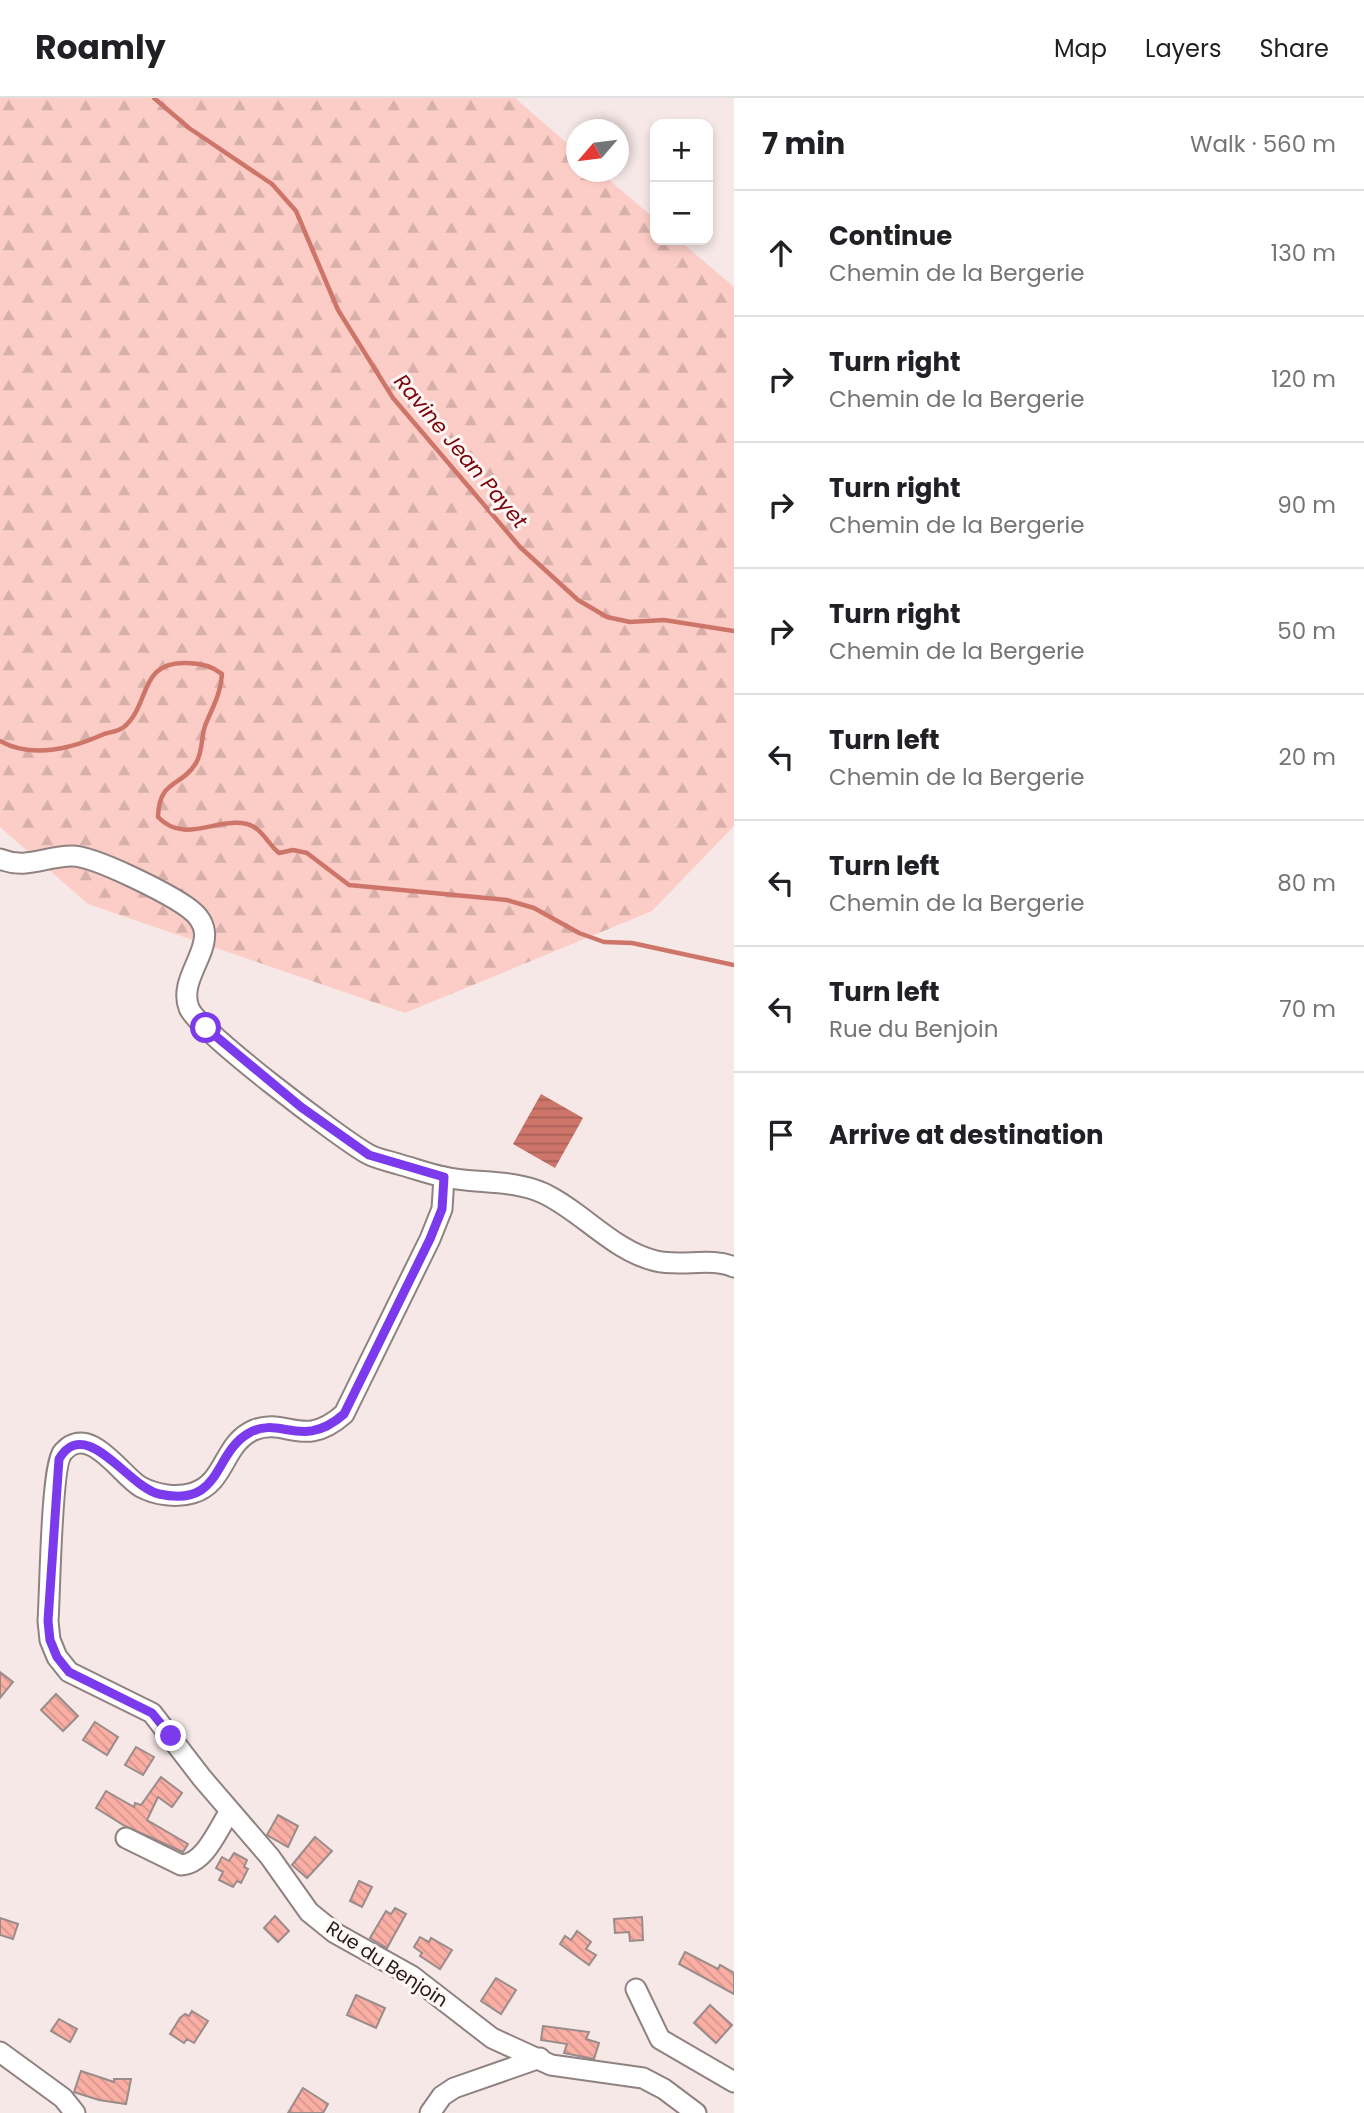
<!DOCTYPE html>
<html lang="en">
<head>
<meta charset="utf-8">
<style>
	body { margin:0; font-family:Poppins,sans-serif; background:#f2f2f2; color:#202124 }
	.controls { position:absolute; right:21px; top:21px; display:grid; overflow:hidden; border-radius:14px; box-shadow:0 4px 10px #0003 }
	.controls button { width:63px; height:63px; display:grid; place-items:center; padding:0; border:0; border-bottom:2px solid #e0e0e0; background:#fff; color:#202124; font:35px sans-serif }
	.compass { position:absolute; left:566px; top:21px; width:63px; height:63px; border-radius:50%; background:#fff; box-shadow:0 4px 10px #0003; rotate:242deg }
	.stop { position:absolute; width:21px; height:21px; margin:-16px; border:5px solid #7c3aed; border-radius:50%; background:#fff }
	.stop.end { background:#7c3aed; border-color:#fff; box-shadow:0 2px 7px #0008 }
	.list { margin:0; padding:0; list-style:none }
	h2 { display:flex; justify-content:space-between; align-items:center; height:91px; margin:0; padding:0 28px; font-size:30px }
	h2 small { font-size:23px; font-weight:400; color:#757577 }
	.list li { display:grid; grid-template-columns:46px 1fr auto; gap:21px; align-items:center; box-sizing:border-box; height:126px; padding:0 28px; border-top:2px solid #e0e0e0 }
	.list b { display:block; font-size:26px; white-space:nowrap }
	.list p { margin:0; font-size:23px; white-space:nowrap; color:#757577 }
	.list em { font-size:23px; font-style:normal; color:#757577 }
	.icon { flex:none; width:38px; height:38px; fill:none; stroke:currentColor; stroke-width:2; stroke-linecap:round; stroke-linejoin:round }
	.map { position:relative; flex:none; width:734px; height:2015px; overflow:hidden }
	header { display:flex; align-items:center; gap:42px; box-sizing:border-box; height:98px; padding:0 35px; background:#fff; border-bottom:2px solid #e0e0e0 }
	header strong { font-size:33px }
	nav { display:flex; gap:38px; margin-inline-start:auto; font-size:24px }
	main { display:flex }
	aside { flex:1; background:#fff }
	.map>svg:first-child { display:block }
	.forest { fill:url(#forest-firs) }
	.water { fill:url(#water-rules) }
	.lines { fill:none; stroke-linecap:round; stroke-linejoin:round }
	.stream { stroke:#ce756a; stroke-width:4.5 }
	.building { fill:url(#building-back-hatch); stroke:#998c8a; stroke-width:2 }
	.minor-casing { stroke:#8f8281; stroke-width:23 }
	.minor { stroke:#fff; stroke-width:19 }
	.route { stroke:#7c3aed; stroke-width:9 }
	.labels { text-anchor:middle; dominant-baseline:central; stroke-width:6; stroke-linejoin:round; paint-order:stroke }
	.street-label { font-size:19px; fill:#25201f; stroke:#fff6f5 }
	.water-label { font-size:21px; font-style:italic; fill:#780609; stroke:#fff6f5 }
</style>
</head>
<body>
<header>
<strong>Roamly</strong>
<nav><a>Map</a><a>Layers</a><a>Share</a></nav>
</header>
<main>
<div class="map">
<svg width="734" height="2015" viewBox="0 0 734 2015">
	<defs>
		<pattern id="forest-firs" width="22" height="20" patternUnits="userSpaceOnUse" patternTransform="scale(1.75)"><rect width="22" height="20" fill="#fccdc6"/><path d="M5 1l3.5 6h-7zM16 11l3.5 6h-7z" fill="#d8b0aa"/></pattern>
		<pattern id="water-rules" width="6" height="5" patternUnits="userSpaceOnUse" patternTransform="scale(1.75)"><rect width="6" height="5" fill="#ce756a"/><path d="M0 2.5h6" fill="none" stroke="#a76057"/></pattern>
		<pattern id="building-back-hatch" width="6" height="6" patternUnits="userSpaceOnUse" patternTransform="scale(1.75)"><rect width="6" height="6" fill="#faaea4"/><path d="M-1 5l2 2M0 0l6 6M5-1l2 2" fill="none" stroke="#d6958d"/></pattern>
	</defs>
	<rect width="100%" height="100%" fill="#f6e8e6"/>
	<polygon class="forest" points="0,0 515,0 576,53 576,74 600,74 655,121 655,142 679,142 734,189 734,728 652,813 405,915 88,806 0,729"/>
	<polygon class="water" points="541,996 583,1020 555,1070 513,1046"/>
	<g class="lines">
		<g class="stream">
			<polyline points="154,0 189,30 272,86 296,113 338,212 393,300 520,449 578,502 607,519 630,524 664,522 734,533"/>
			<path d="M0 643C32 661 73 650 104 636 111 634 119 633 124 629 151 606 138 563 187 565 200 565 212 568 222 576 221 596 212 610 205 628 201 639 203 654 196 665 181 690 159 681 158 719 185 747 215 719 247 726 261 729 268 746 279 755L293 752 307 755 349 787 507 802 534 810 579 835 604 844 632 845 734 867"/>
		</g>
	</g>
	<g class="building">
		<polygon points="0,1574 13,1584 0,1600"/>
		<polygon points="56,1596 78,1618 63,1633 41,1612"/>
		<polygon points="95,1624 118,1639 107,1657 83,1642"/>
		<polygon points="136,1649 154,1659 143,1677 125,1667"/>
		<polygon points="161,1679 182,1695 172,1709 158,1699 147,1722 188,1746 183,1754 125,1728 96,1710 106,1693 134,1709 135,1705 141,1707"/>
		<polygon points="278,1717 298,1728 288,1749 267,1737"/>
		<polygon points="315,1739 332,1753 307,1780 292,1767"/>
		<polygon points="234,1755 247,1762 244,1769 248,1771 241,1785 237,1783 233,1789 219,1782 223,1774 216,1770 222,1759 229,1763"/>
		<polygon points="359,1783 372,1789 362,1809 350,1803"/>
		<polygon points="395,1810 406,1816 387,1850 370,1840 386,1813 391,1816"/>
		<polygon points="275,1818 289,1833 278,1844 264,1830"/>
		<polygon points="642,1819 643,1842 630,1843 629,1834 615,1835 614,1821"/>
		<polygon points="0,1820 18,1826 13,1841 0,1837"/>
		<polygon points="577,1833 591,1844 586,1851 596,1857 589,1867 560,1846 565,1838 571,1842"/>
		<polygon points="420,1839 429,1844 431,1840 452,1852 440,1871 420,1858 422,1855 414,1849"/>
		<polygon points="685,1854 718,1871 720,1867 734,1875 734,1896 679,1866"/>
		<polygon points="496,1880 516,1892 501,1916 481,1903"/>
		<polygon points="356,1897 385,1910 376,1930 347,1917"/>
		<polygon points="710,1907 732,1927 716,1945 694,1925"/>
		<polygon points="192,1913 208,1923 194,1945 187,1941 184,1945 170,1936 180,1920 185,1916 189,1918"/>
		<polygon points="59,1921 77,1931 70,1944 51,1933"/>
		<polygon points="543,1928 589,1934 586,1941 599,1945 594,1961 564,1955 567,1946 541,1942"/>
		<polygon points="81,1973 114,1984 114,1981 131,1981 126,2006 99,2002 74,1994"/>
		<polygon points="303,1990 328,2006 323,2015 288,2015"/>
	</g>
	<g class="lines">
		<defs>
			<g id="minor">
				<path d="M0 761C27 772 45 758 72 758 95 758 167 795 187 809 232 840 175 874 189 910 197 932 341 1041 368 1056 377 1061 389 1063 398 1066 413 1070 429 1076 444 1079 476 1086 512 1081 543 1095 582 1113 613 1153 656 1163 681 1169 712 1159 734 1169"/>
				<path d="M444 1079 442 1111 430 1141 344 1316C303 1352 287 1319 254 1332 223 1345 226 1385 193 1395 177 1400 156 1397 141 1389 121 1378 90 1324 63 1354 51 1367 50 1497 48 1523L50 1542 57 1559 69 1574 152 1615 202 1680 270 1759 309 1814 335 1835 412 1878 492 1940 551 1967 643 1980 664 1991 696 2015"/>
				<path d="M126 1740 181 1767C205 1766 218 1731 230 1713"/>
				<polyline points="636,1891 660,1941 734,1984"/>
				<polyline points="0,1954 63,2000 75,2015"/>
				<polyline points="430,2015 442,1998 454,1990 540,1960"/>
			</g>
		</defs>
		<use href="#minor" class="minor-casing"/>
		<use href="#minor" class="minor"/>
	</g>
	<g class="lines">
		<path class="route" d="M171 1638 152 1615 69 1574 57 1559 50 1542 48 1523 59 1361C86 1316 128 1389 159 1396 223 1410 212 1356 249 1335 280 1317 302 1353 344 1316L430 1141 442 1111 444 1079 369 1057 301 1009 206 930"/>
	</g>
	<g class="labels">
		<g class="street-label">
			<text transform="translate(387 1866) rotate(33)">Rue du Benjoin</text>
		</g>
		<g class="water-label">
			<text transform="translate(461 353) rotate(50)">Ravine Jean Payet</text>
		</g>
	</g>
</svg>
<div class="controls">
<button>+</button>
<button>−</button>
</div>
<svg class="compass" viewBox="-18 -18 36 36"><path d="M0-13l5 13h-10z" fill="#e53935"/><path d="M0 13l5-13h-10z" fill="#757577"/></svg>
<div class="stop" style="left:206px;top:930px"></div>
<div class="stop end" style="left:171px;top:1638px"></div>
</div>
<aside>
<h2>7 min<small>Walk · 560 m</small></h2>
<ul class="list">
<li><svg class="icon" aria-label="ahead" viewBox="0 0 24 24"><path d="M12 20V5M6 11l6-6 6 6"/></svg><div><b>Continue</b><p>Chemin de la Bergerie</p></div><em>130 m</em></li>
<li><svg class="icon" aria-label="right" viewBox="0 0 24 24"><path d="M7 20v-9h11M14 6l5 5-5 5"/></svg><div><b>Turn right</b><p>Chemin de la Bergerie</p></div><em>120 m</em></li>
<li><svg class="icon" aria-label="right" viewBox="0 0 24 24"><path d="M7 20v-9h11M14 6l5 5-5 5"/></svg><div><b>Turn right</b><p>Chemin de la Bergerie</p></div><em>90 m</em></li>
<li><svg class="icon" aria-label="right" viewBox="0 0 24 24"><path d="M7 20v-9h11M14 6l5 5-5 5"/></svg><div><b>Turn right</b><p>Chemin de la Bergerie</p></div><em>50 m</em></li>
<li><svg class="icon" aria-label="left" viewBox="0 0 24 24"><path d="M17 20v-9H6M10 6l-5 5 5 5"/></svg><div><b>Turn left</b><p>Chemin de la Bergerie</p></div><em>20 m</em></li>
<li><svg class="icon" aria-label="left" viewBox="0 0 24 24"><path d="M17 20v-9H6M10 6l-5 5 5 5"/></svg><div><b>Turn left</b><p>Chemin de la Bergerie</p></div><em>80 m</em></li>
<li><svg class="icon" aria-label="left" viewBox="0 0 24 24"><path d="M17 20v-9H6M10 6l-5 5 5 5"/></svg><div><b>Turn left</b><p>Rue du Benjoin</p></div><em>70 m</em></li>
<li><svg class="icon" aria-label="arrive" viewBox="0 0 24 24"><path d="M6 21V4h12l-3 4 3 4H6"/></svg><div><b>Arrive at destination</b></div></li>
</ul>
</aside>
</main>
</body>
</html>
